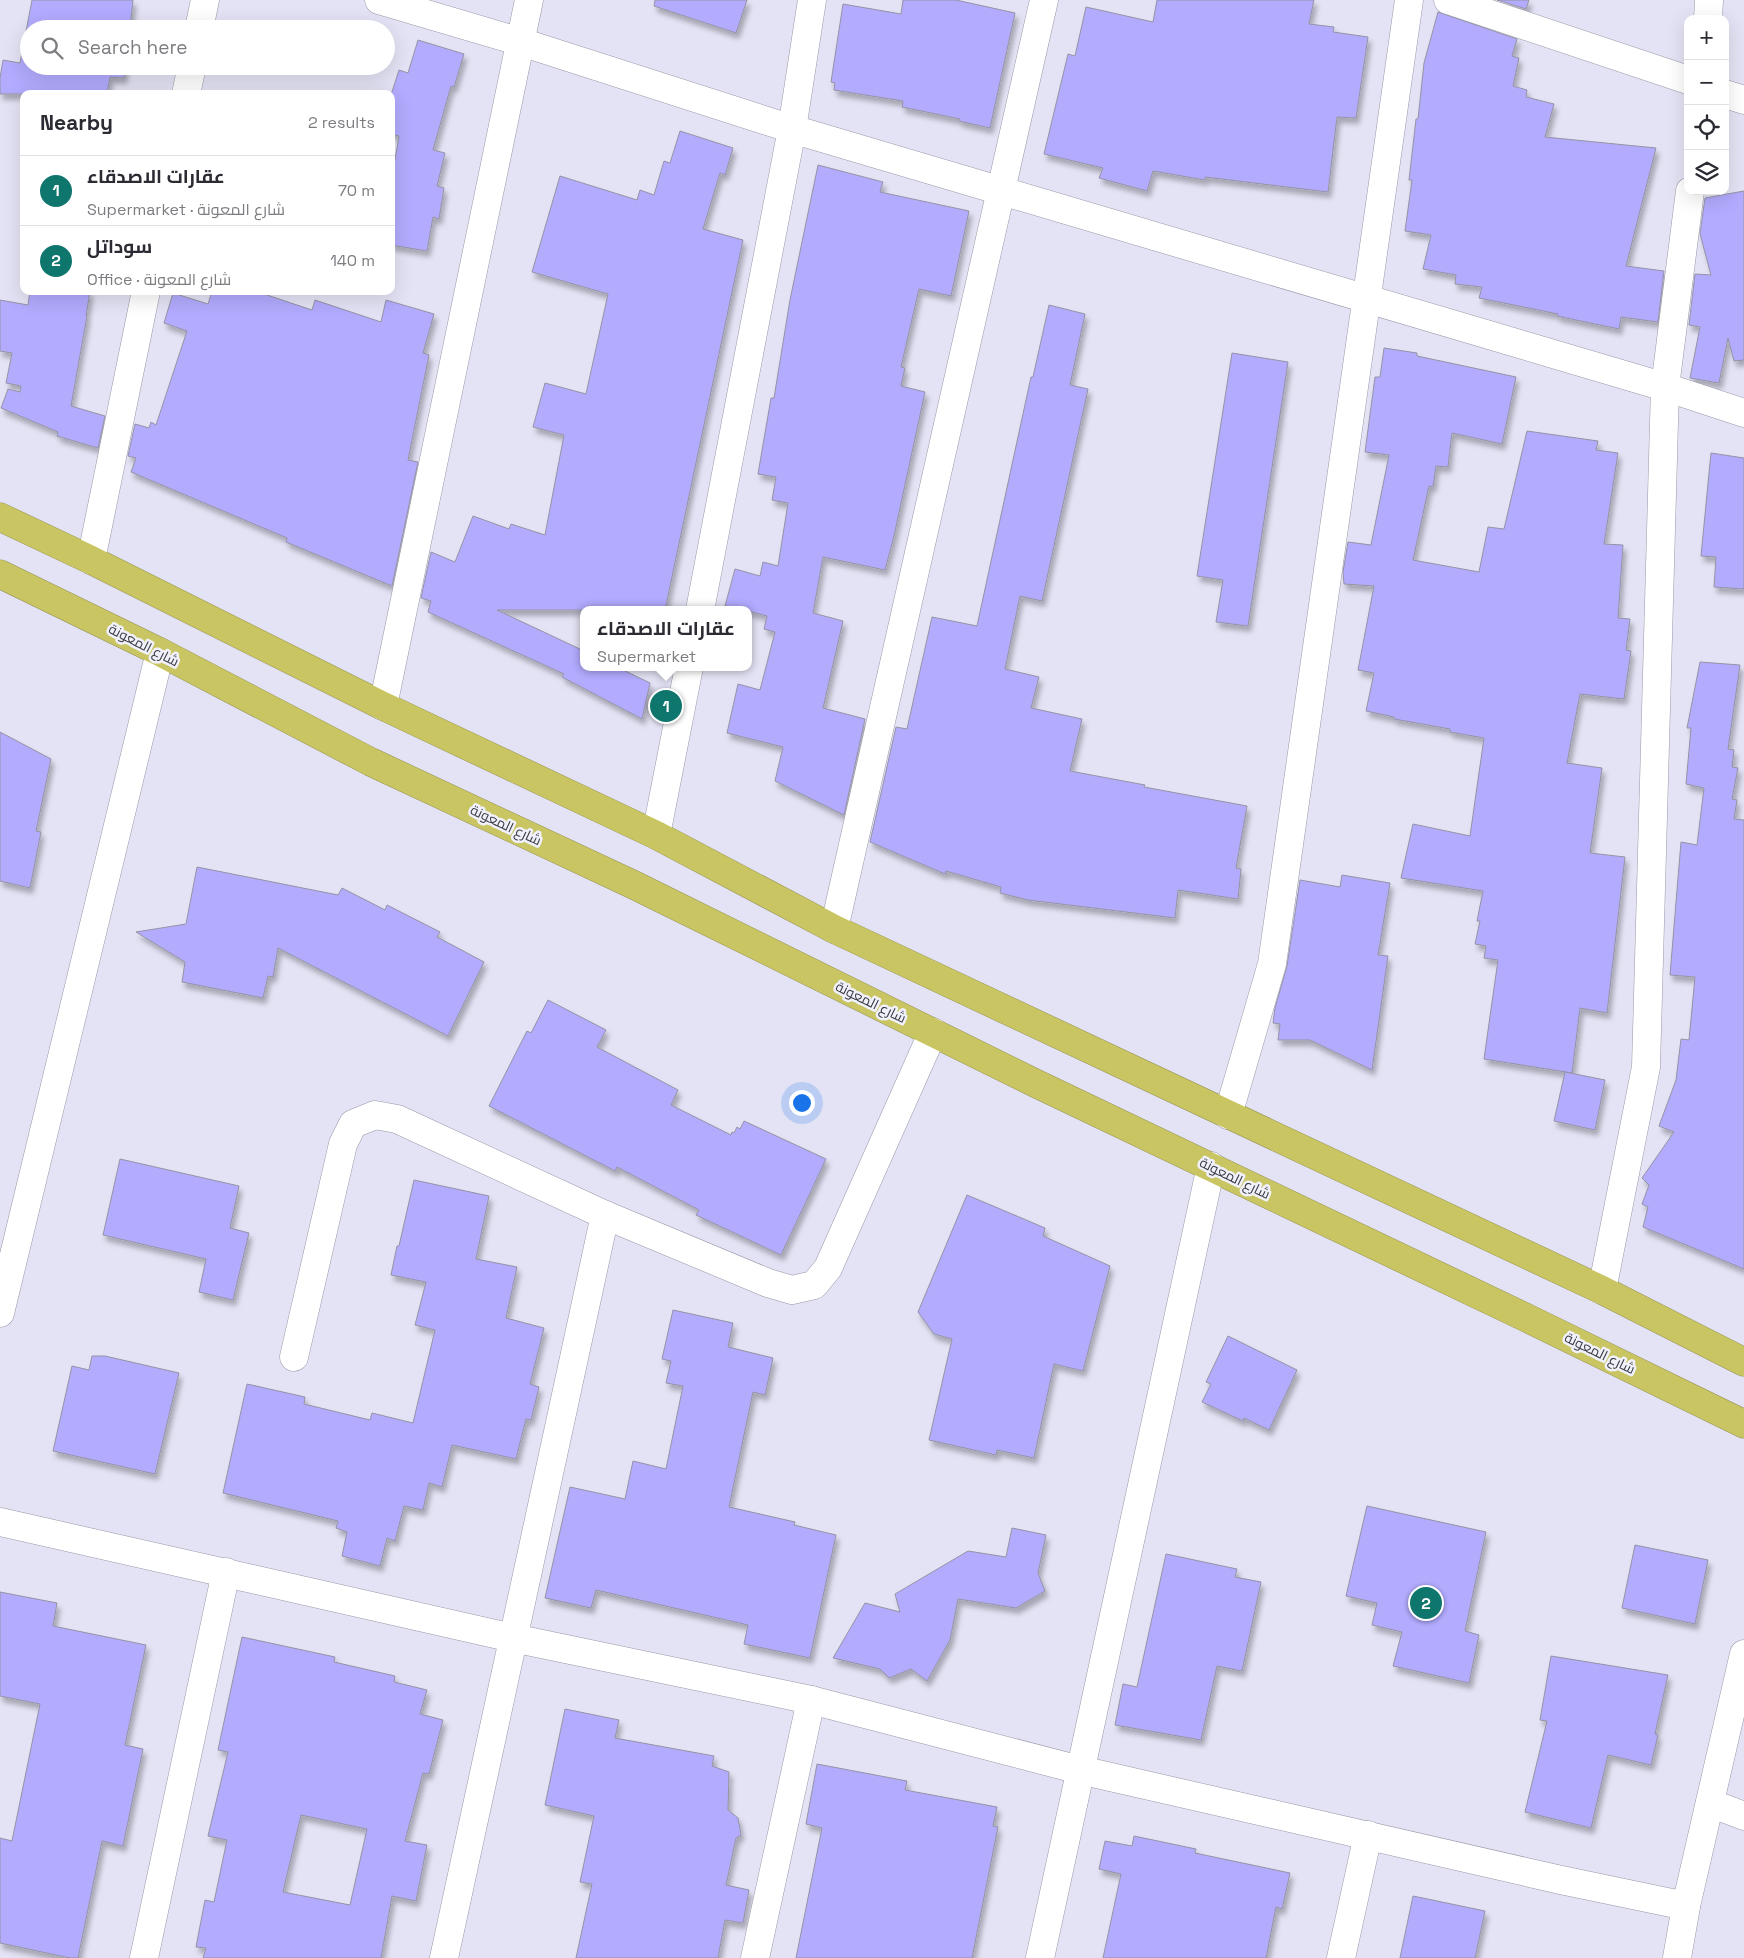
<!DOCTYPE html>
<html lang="en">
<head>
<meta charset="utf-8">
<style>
	body { margin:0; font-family:"Space Grotesk",Cairo,sans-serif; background:#f7f7f7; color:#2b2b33 }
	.controls { position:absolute; right:15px; top:15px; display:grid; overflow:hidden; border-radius:10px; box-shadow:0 5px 20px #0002 }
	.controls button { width:45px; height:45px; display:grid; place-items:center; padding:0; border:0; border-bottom:1px solid #e1e1e2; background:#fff; color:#2b2b33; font:25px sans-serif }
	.you { position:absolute; left:801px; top:1102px; width:18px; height:18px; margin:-12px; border:4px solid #fff; border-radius:50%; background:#1a73e8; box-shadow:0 0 0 8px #1a73e833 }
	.badge { display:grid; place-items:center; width:32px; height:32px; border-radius:50%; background:#0f766e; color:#fff; font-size:16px; font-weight:700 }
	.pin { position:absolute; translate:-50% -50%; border:2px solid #fff; box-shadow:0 1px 5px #0006 }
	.popup { position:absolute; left:580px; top:606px; width:172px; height:65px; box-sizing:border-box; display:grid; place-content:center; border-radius:10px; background:#fff; filter:drop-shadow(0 1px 4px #0005); font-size:16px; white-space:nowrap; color:#7c7c81 }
	.popup b { font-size:19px; color:#2b2b33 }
	.popup::after { content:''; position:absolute; left:50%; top:100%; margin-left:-10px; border:10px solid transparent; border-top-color:#fff }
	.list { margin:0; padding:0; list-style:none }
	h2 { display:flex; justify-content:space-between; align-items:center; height:65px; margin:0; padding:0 20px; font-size:21px }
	h2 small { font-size:16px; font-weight:400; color:#7c7c81 }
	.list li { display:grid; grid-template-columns:32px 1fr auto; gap:15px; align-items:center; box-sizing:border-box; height:70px; padding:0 20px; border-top:1px solid #e1e1e2 }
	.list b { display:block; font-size:19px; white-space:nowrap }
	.list p { margin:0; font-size:16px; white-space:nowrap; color:#7c7c81 }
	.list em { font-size:16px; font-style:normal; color:#7c7c81 }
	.icon { flex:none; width:28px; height:28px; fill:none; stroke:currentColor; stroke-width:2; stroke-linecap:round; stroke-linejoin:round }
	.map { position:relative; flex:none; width:1744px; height:1958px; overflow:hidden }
	.search { position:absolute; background:#fff; box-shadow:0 5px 20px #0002; left:20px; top:20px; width:375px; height:55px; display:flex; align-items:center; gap:12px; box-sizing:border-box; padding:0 18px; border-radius:28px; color:#7c7c81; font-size:19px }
	.panel { position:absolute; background:#fff; box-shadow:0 5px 20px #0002; left:20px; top:90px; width:375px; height:205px; border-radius:10px }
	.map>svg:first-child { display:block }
	.building { fill:#b2abfe; stroke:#9493a4; fill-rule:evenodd; filter:url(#shadow) }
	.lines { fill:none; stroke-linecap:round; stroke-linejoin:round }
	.minor-casing { stroke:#9998a9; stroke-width:29 }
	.highway-casing { stroke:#979457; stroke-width:29 }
	.minor { stroke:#fff; stroke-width:28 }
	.highway { stroke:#c9c563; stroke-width:28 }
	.labels { text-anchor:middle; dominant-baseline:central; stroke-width:5; stroke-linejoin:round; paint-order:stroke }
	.street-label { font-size:14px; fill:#3a3a41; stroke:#f1f1fc }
</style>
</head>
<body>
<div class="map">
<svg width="1744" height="1958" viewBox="0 0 1744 1958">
	<defs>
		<filter id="shadow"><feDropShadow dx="3" dy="5.5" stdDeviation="2.5" flood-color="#0004"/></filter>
	</defs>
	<rect width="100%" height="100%" fill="#e3e3f5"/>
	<g class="building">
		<polygon points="32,0 133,0 130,29 29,29 29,66 125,66 124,78 110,77 107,94 0,94 0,78 3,60 20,63"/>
		<polygon points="655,0 747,0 736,33 654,6"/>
		<polygon points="903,0 956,0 1015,13 990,128 959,121 960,119 902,107 903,101 834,90 835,83 831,82 843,4 901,14"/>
		<polygon points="1157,0 1314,0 1309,24 1334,27 1333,32 1368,37 1356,118 1337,117 1328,192 1205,177 1205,180 1153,171 1147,191 1099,178 1103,168 1044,154 1068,54 1075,56 1086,7 1153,22"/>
		<polygon points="1497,0 1529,0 1526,9"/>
		<polygon points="1438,12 1517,39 1512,56 1519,58 1513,86 1527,90 1526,97 1554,104 1545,137 1656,148 1626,266 1664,271 1658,322 1621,317 1619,329 1557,316 1558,314 1479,298 1482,287 1455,284 1456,275 1423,269 1431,235 1405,231 1412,180 1409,180 1416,119 1418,119 1424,63"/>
		<polygon points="418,40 464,54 454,87 451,86 433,150 445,153 437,186 444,188 439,219 433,217 427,251 391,245 391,183 399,136 391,134 391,95 399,70 408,73"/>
		<polygon points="680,131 733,148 725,175 720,173 703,229 743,240 665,610 497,610 584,651 584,667 617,667 650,683 642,719 562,677 564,674 428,612 431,601 421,598 431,552 455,562 473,516 509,529 511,524 545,535 564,435 533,427 545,383 586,394 608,294 532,272 560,176 637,200 640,190 654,195 664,161 670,163"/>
		<polygon points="818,165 883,182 880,192 969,211 951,296 919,289 901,367 905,368 901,386 925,392 894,536 885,570 823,557 813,613 843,621 823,708 865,719 844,815 775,781 783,747 727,733 738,684 760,690 775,632 764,629 767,616 748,611 748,610 725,606 735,569 760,576 763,562 778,566 788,503 772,500 776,477 758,474 771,398 774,398 790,300"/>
		<polygon points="1744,191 1744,360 1734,361 1728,338 1719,383 1690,378 1700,327 1689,325 1695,274 1711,275 1700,234 1705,198"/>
		<polygon points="30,291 90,291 86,316 87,316 71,406 105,416 98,448 57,436 58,432 1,408 8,389 20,392 21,386 6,383 12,353 0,351 0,300 28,305"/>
		<polygon points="212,291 255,291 312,310 315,300 381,322 386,300 434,314 423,353 429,355 408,460 418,462 392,586 286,542 287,538 131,472 136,458 128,456 135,424 149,428 151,422 156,425 187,331 164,323 173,293 208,304"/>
		<polygon points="1049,305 1085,314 1070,385 1088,389 1042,601 1020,596 1005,669 1039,677 1031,708 1082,719 1070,771 1145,785 1144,787 1247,806 1236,868 1241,869 1238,899 1178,890 1175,918 1028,900 1000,893 1001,887 946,871 945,874 870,842 896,727 907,729 932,617 977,626 1031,377 1033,377"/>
		<polygon points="1384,348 1417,353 1417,356 1516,377 1502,444 1452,433 1448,467 1436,466 1433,487 1429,486 1413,560 1479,572 1488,527 1504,529 1527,431 1598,441 1596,450 1618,453 1604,544 1623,545 1618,618 1630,619 1626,650 1631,651 1624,699 1580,694 1567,763 1602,768 1590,853 1625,857 1607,1013 1580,1008 1572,1073 1484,1059 1498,960 1484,958 1486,946 1475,944 1480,921 1477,921 1483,891 1401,878 1413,824 1470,836 1484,738 1450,732 1450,729 1394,719 1394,717 1366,711 1374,673 1358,670 1374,586 1344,584 1343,572 1348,542 1371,545 1389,455 1365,452 1375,377 1380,377"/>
		<polygon points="1232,353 1288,362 1248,626 1216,622 1223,580 1197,576"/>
		<polygon points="1711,453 1744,458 1744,589 1714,587 1716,557 1701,556"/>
		<polygon points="1700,662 1740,665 1728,749 1734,750 1732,767 1738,768 1732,799 1737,800 1734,819 1744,820 1744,1269 1643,1227 1648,1207 1642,1204 1649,1185 1642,1178 1674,1132 1659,1126 1676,1080 1681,1039 1689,1040 1695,977 1670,975 1681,842 1697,845 1704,788 1686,784 1691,728 1687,728"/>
		<polygon points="0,732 51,759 36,831 41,832 30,888 0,881"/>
		<polygon points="197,867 338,895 342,888 385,910 387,905 440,932 437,937 484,962 448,1036 278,948 273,977 268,976 263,998 182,982 185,962 136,932 186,924"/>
		<polygon points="1342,875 1390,883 1378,955 1388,956 1372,1070 1310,1040 1278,1040 1280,1024 1273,1023 1275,1008 1287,966 1300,880 1340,887"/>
		<polygon points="548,1000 606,1030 597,1047 678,1090 671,1105 731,1135 732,1132 734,1133 737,1127 740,1129 744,1121 826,1159 781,1255 696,1215 699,1210 617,1167 615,1171 489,1106 527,1031 531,1033"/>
		<polygon points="1565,1072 1605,1080 1595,1130 1554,1121"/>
		<polygon points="120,1159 239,1186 230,1228 249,1233 233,1300 199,1292 206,1259 103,1235"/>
		<polygon points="414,1180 489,1196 476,1259 517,1267 506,1318 544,1328 530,1384 539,1387 531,1420 526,1419 516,1459 452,1445 442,1487 429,1483 423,1510 404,1506 395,1541 387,1538 380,1566 342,1556 347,1532 336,1528 338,1521 223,1493 247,1384 305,1397 304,1404 370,1420 372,1413 413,1423 435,1330 415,1325 426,1282 391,1275 397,1246 399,1246"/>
		<polygon points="967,1195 1045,1228 1043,1236 1110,1266 1083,1371 1054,1364 1034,1458 997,1450 996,1455 929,1440 952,1339 934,1334 918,1312"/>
		<polygon points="673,1310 733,1323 728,1347 773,1358 765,1395 753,1392 729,1507 795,1522 794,1525 836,1535 810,1658 744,1644 748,1625 596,1590 591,1608 545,1598 570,1487 625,1499 633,1461 666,1469 683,1386 666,1383 671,1361 662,1359"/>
		<polygon points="1228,1336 1297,1370 1269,1430 1244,1418 1243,1421 1202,1402 1211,1384 1206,1382"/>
		<polygon points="92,1356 105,1356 179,1373 155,1474 53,1451 72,1366 89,1370"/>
		<polygon points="1367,1506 1486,1532 1465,1631 1479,1635 1469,1683 1393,1666 1402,1632 1372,1625 1377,1603 1346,1596"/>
		<polygon points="1012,1528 1046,1535 1038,1573 1045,1591 1016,1608 958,1599 950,1640 927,1681 911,1669 889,1678 880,1669 833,1658 865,1603 900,1612 895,1594 968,1551 1006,1557"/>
		<polygon points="1635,1545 1708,1560 1695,1624 1622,1608"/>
		<polygon points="1166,1554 1237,1569 1235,1577 1261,1582 1242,1671 1217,1666 1201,1740 1115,1725 1123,1684 1137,1687"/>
		<polygon points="0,1592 57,1603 53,1626 146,1645 125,1745 143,1749 123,1846 102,1841 78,1958 70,1958 0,1943 0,1838 12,1841 40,1704 0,1696"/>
		<path d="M242 1637 335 1657 334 1662 395 1676 394 1682 427 1690 420 1714 443 1720 429 1774 423 1773 405 1841 427 1845 416 1901 392 1896 381 1958H203L206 1948 196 1947 205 1900 214 1902 227 1840 208 1836 228 1752 218 1750ZM301 1815 367 1829 350 1905 283 1892Z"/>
		<polygon points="1551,1656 1668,1675 1655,1734 1658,1735 1651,1765 1608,1755 1591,1828 1525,1812 1547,1721 1540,1720"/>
		<polygon points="565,1709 619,1720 615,1738 714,1756 712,1766 729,1772 728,1810 738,1818 741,1835 736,1838 726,1885 749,1890 743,1923 725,1920 718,1958 576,1958 592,1884 580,1882 594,1816 545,1805"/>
		<polygon points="817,1764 907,1781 905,1790 997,1807 993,1826 998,1827 972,1958 796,1958 822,1828 806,1824"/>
		<polygon points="1134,1836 1196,1849 1195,1853 1290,1873 1282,1909 1276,1907 1266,1958 1103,1958 1121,1874 1099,1869 1105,1841 1132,1846"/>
		<polygon points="1413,1896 1485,1911 1475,1958 1400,1958"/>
	</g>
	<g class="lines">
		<defs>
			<g id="minor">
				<polyline points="379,0 521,42 792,129 1665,387 1744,413"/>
				<polyline points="1448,0 1688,80"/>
				<polyline points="1708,19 1709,0"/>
				<polyline points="199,29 205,0"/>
				<polyline points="186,94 192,66"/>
				<polyline points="1725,94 1744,100"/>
				<polyline points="91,560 146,291"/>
				<polyline points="700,610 792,129 812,0"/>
				<polyline points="383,706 529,0"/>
				<polyline points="656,835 689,667"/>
				<polyline points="834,929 1044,0"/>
				<polyline points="1228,1115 1272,964 1409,0"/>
				<polyline points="1602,1290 1646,1067 1665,387 1690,191"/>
				<polyline points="0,1313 160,652"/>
				<polyline points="294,1357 343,1144 353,1124 375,1115 397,1119 605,1215 768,1283 792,1290 814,1285 828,1268 933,1032"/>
				<polyline points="0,1522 513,1638 811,1700 1080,1770 1561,1880 1686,1906"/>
				<polyline points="1710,1803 1744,1816"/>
				<polyline points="144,1958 226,1572"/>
				<polyline points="444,1958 605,1215"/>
				<polyline points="755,1958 811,1700"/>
				<polyline points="1040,1958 1211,1166"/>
				<polyline points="1341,1958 1368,1835"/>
				<polyline points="1677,1958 1686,1906 1744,1654"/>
			</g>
			<g id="highway">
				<polyline points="0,517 91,560 383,706 656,835 834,929 1602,1290 1744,1362"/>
				<polyline points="0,574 160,652 371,762 634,885 1035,1083 1529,1319 1744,1424"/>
			</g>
		</defs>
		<use href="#minor" class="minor-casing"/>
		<use href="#highway" class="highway-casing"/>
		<use href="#minor" class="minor"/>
		<use href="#highway" class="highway"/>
	</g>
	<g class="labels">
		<g class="street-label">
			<text transform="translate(144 645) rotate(27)">شارع المعونة</text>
			<text transform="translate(506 825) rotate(25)">شارع المعونة</text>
			<text transform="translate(871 1002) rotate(26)">شارع المعونة</text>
			<text transform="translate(1235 1178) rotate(26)">شارع المعونة</text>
			<text transform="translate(1600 1353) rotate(26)">شارع المعونة</text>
		</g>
	</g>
</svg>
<div class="controls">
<button>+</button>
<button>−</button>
<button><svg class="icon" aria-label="locate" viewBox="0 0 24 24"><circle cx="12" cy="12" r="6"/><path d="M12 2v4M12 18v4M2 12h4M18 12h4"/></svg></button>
<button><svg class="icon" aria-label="layers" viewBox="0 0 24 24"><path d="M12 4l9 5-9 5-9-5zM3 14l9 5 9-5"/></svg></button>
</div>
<div class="you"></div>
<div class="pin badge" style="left:666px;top:706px">1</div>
<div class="popup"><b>عقارات الاصدقاء</b>Supermarket</div>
<div class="pin badge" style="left:1426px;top:1603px">2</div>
<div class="search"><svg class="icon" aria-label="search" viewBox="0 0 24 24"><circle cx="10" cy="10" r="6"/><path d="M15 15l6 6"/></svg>Search here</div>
<section class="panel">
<h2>Nearby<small>2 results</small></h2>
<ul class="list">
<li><span class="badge">1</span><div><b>عقارات الاصدقاء</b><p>Supermarket · شارع المعونة</p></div><em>70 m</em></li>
<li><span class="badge">2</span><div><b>سوداتل</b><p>Office · شارع المعونة</p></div><em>140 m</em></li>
</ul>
</section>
</div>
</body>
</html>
